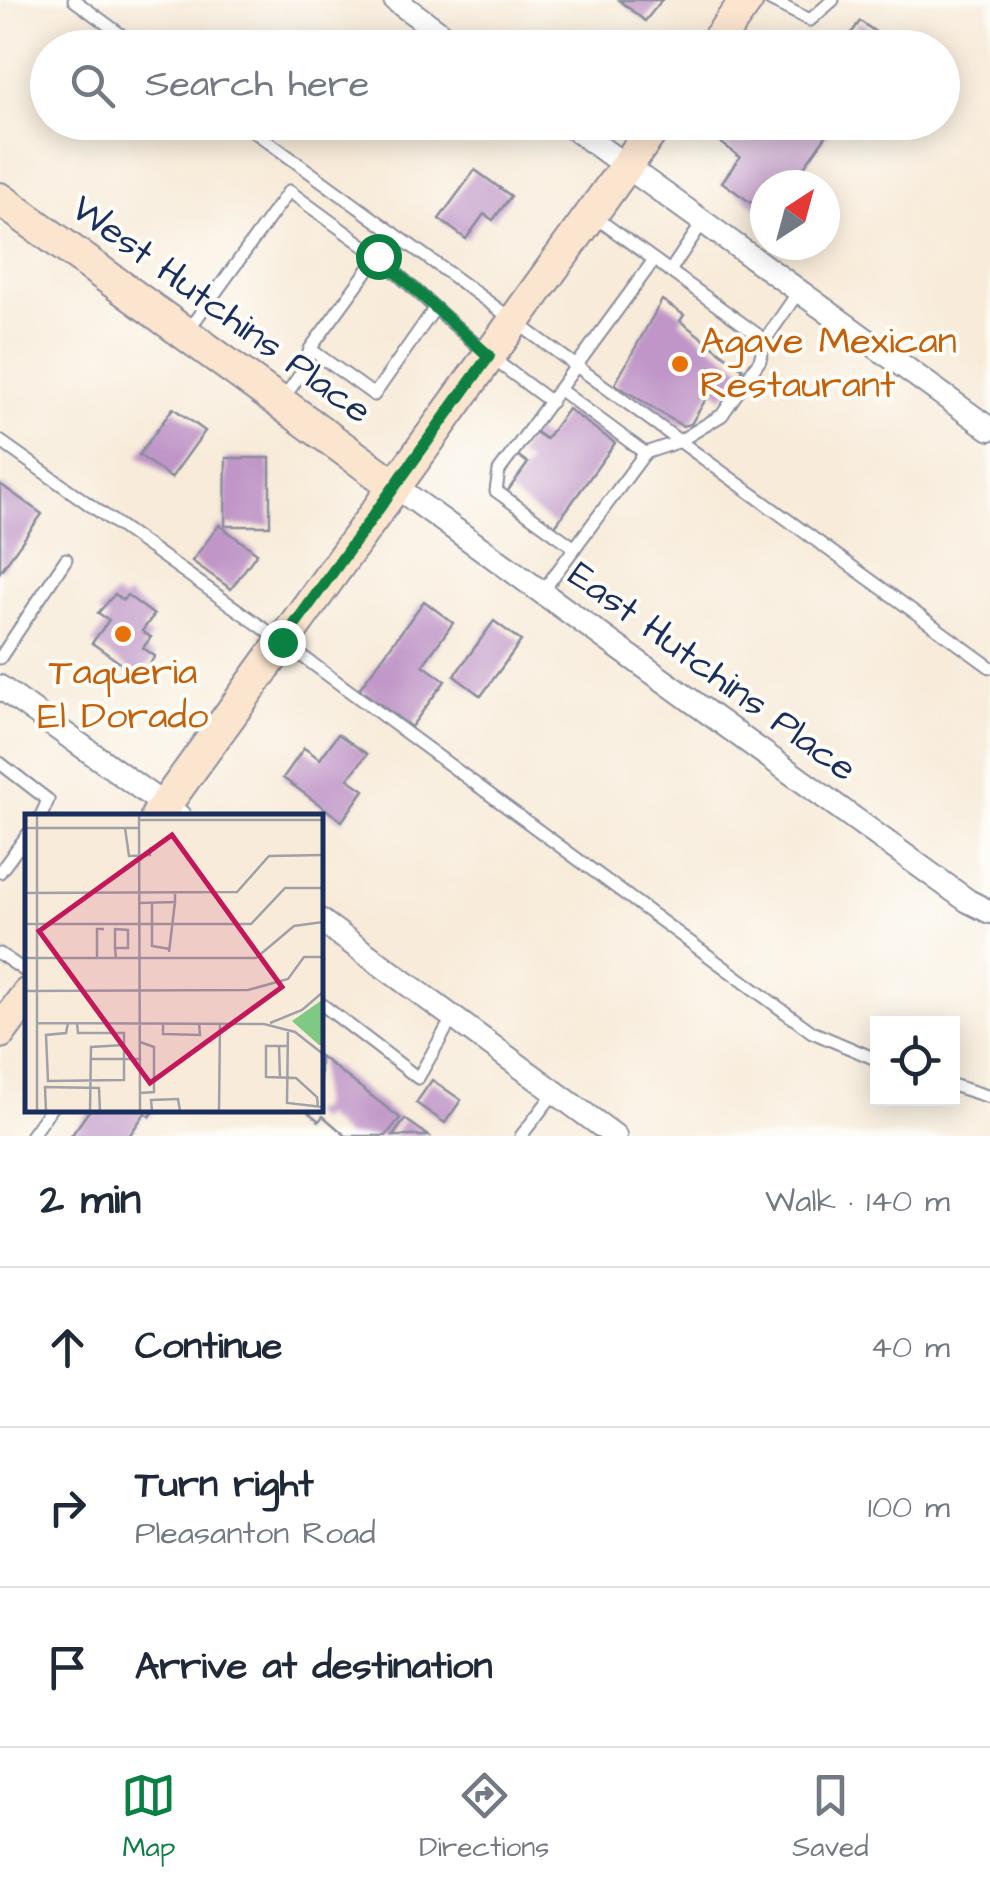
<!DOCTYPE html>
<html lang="en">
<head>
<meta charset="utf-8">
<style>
	body { margin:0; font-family:"Architects Daughter",sans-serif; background:#f2f2f3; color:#1f2937 }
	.controls { position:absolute; right:30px; bottom:30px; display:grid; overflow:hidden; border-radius:0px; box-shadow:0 5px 25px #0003 }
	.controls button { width:90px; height:90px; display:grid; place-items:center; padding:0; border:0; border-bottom:2px solid #e0e1e3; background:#fff; color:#1f2937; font:50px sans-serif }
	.compass { position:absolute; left:750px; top:170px; width:90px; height:90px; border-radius:50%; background:#fff; box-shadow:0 5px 25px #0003; rotate:36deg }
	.stop { position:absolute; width:30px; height:30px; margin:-22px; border:8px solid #0b8043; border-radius:50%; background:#fff }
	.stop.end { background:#0b8043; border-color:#fff; box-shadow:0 2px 10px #0008 }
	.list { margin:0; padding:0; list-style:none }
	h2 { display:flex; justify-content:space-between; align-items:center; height:130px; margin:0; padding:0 40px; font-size:42px }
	h2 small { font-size:32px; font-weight:400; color:#747a83 }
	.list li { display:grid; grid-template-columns:65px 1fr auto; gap:30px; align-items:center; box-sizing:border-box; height:160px; padding:0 40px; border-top:2px solid #e0e1e3 }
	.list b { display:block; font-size:38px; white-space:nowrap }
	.list p { margin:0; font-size:32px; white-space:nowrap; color:#747a83 }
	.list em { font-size:32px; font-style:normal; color:#747a83 }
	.icon { flex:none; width:55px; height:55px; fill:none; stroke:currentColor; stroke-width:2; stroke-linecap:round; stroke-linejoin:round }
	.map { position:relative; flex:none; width:990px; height:1136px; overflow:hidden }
	.search { position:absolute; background:#fff; box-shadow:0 5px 25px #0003; left:30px; right:30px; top:30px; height:110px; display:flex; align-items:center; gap:25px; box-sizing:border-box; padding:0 35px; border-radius:55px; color:#747a83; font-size:38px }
	.sheet { height:610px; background:#fff }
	nav { display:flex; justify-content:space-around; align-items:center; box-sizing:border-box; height:140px; border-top:2px solid #e0e1e3; background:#fff; font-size:28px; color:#747a83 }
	nav a { display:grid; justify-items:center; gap:5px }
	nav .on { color:#0b8043 }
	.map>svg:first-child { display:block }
	.building { fill:#c096c8 }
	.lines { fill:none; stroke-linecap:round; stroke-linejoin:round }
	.lane-casing { stroke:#8a8d9c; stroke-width:15 }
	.street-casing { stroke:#8a8d9c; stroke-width:26 }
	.secondary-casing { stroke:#8a8d9c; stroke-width:36 }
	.lane { stroke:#fff; stroke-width:11 }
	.street { stroke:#fff; stroke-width:22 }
	.secondary { stroke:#fce5cf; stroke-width:32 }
	.route { stroke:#0b8043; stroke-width:12 }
	.food-dot { fill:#e8710a; stroke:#fdfcf7; stroke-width:4 }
	.labels { text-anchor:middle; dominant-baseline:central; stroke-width:8; stroke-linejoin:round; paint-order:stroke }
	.street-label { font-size:38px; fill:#1b2f5e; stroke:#fdfcf7 }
	.food-label { font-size:38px; fill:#c56008; stroke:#fdfcf7; text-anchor:start }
	.inset-road { fill:none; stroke:#a0a0a8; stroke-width:2.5 }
	.view { fill:#c2185b; fill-opacity:0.15; stroke:#c2185b; stroke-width:5 }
	.inset-edge { fill:none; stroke:#1b2f5e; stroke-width:5 }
</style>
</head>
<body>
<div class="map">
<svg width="990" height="1136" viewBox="0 0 990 1136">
	<rect width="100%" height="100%" fill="#fdfcf7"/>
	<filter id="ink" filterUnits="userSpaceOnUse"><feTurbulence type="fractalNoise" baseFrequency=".01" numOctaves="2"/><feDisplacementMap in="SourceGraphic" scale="20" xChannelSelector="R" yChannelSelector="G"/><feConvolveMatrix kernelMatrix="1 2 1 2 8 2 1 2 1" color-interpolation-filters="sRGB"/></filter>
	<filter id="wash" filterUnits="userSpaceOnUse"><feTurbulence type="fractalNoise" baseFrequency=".0048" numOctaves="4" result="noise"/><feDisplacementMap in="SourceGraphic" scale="40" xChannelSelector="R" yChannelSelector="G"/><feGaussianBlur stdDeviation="2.25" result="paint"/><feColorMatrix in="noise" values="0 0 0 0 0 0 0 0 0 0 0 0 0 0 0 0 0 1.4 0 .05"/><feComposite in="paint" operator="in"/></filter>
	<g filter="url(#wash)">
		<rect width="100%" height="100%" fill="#f8ebd9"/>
		<g id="blocks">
			<g class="building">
				<polygon points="619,0 662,0 645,21"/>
				<polygon points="860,21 898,48 841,48"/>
				<polygon points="734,122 755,122 769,133 776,122 836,122 791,185 765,185 765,213 722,182 740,157 720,142"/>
				<polygon points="475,170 511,196 493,220 484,214 466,239 439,219"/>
				<polygon points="662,300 684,315 680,321 743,369 723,397 712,389 691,424 682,426 615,384"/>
				<polygon points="173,408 205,431 171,478 139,455"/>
				<polygon points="568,409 615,443 555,526 507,492 528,463 517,455 534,431 546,439"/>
				<polygon points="226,458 270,458 270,526 225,526"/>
				<polygon points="0,484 42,514 0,572"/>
				<polygon points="219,525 257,553 231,589 192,561"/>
				<polygon points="115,594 123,600 127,595 154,615 142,631 151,637 143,648 155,656 140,677 92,643 109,620 98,613"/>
				<polygon points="424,601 453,623 423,665 445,681 411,727 359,689"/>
				<polygon points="494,621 521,641 481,696 454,676"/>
				<polygon points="338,734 367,754 348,779 364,790 342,821 283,778 304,748 320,759"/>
				<polygon points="320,1056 400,1118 386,1136 346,1136 323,1116 319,1121 309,1113 320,1108"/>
				<polygon points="432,1080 461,1100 445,1123 416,1103"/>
				<polygon points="91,1108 156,1108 150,1117 145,1113 129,1136 71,1136"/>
				<polygon points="405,1119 429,1136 393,1136"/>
			</g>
		</g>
	</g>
	<g filter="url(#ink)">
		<use href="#blocks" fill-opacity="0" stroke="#8a8d9c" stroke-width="2.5"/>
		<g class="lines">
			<defs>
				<g id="lane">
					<polyline points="74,0 139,48"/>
					<polyline points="770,0 810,20 833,0"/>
					<polyline points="241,122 990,667"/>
					<polyline points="595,217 765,340 799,291"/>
					<polyline points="670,271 703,222"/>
					<polyline points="435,308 489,356 551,402"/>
					<polyline points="186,333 289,191 378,256"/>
					<polyline points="560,390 645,453"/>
					<polyline points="283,399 304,369 310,349 374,395 435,308 378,256 310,349"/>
					<polyline points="0,441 283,642 812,1032 878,1060"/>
					<polyline points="575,548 496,491 499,471 654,260"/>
					<polyline points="542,592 645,453 678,442 722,415 760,360 765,340"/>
					<polyline points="0,658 66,559"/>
					<polyline points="0,763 48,800 41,816"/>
					<polyline points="0,872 28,834"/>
					<polyline points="0,954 28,973"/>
					<polyline points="320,1003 418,1078 453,1017"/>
					<polyline points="952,1085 990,1097"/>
					<polyline points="31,1136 51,1108"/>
					<polyline points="521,1136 555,1092"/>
				</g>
				<g id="street">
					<polyline points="395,0 461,48"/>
					<polyline points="565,122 990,429"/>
					<polyline points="395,486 968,901 990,912"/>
					<polyline points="0,687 179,816"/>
					<polyline points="320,920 615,1136"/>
				</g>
				<g id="secondary">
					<polyline points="712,48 747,0"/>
					<polyline points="0,199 395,486"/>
					<polyline points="157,816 658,122"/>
					<polyline points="0,1032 28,994"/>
				</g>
			</defs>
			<use href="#lane" class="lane-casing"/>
			<use href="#street" class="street-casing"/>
			<use href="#secondary" class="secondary-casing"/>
			<use href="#lane" class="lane"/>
			<use href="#street" class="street"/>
			<use href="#secondary" class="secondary"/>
		</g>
	</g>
	<g class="lines" filter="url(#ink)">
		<polyline class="route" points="282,642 489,356 378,256"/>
	</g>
	<g class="food-dot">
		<circle cx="680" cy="364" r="10"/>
		<circle cx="123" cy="634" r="10"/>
	</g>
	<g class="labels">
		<g class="street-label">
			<text transform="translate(221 310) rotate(36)">West Hutchins Place</text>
			<text transform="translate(712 672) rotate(36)">East Hutchins Place</text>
		</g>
		<g class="food-label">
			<text x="700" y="342">Agave Mexican<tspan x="700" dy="44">Restaurant</tspan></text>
			<text x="123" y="673" text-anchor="middle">Taqueria<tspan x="123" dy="44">El Dorado</tspan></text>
		</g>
	</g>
	<g transform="translate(25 814)">
		<rect width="298" height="298" fill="#f8ebd9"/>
		<path d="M297 186V231H294L267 207Z" fill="#80c985"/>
		<path class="inset-road" d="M12 1V297M114 1 115 297M114 6H298M0 14H114M100 14 104 42 125 41 126 33M0 79 212 78 244 42 298 41M114 89 150 88V79M127 89V132L145 135M0 110H226L260 74H298M90 134V115L103 116V134H90L91 144M144 138 150 88M0 144H231L269 112 298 108M72 144V115H79M0 177 223 176 263 165 279 143H298M12 209 239 210 270 218 298 240M43 209 41 219 21 221 23 267 99 266V219H53L52 209M138 209V220L175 221 174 209M245 209 277 196 298 178M263 215 262 289 298 293M254 232 255 264M262 232H241V263L271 264 292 283 293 293M66 245H114M115 279 129 278V233L115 228M21 297 20 273 74 274 75 297M65 297 66 233 99 231M127 297 126 286 153 285 155 297M194 297 195 209"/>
		<path class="view" d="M147 21 257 173 125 269 14 117Z"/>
		<rect width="298" height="298" class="inset-edge"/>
	</g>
</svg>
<div class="controls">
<button><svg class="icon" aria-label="locate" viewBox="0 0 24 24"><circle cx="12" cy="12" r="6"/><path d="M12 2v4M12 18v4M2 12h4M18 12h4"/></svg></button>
</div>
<svg class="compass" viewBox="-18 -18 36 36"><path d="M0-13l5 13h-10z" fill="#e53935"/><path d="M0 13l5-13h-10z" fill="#747a83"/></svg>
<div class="stop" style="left:378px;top:256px"></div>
<div class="stop end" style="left:282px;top:642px"></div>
<div class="search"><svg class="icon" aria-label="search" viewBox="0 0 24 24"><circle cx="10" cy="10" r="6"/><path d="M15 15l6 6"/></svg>Search here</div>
</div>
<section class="sheet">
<h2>2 min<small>Walk · 140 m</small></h2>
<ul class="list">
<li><svg class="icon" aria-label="ahead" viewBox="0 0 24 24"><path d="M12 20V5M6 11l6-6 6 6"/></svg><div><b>Continue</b></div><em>40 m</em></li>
<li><svg class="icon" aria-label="right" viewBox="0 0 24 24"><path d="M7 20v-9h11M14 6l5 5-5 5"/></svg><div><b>Turn right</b><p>Pleasanton Road</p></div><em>100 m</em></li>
<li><svg class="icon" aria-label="arrive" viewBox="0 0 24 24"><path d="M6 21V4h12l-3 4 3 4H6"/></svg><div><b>Arrive at destination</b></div></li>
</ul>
</section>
<nav>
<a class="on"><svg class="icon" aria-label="map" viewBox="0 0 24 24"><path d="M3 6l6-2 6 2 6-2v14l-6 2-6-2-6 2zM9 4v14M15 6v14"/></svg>Map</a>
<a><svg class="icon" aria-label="directions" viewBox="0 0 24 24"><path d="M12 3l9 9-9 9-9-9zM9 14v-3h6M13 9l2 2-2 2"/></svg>Directions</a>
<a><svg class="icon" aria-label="saved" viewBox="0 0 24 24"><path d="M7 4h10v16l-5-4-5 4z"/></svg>Saved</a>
</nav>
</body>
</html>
